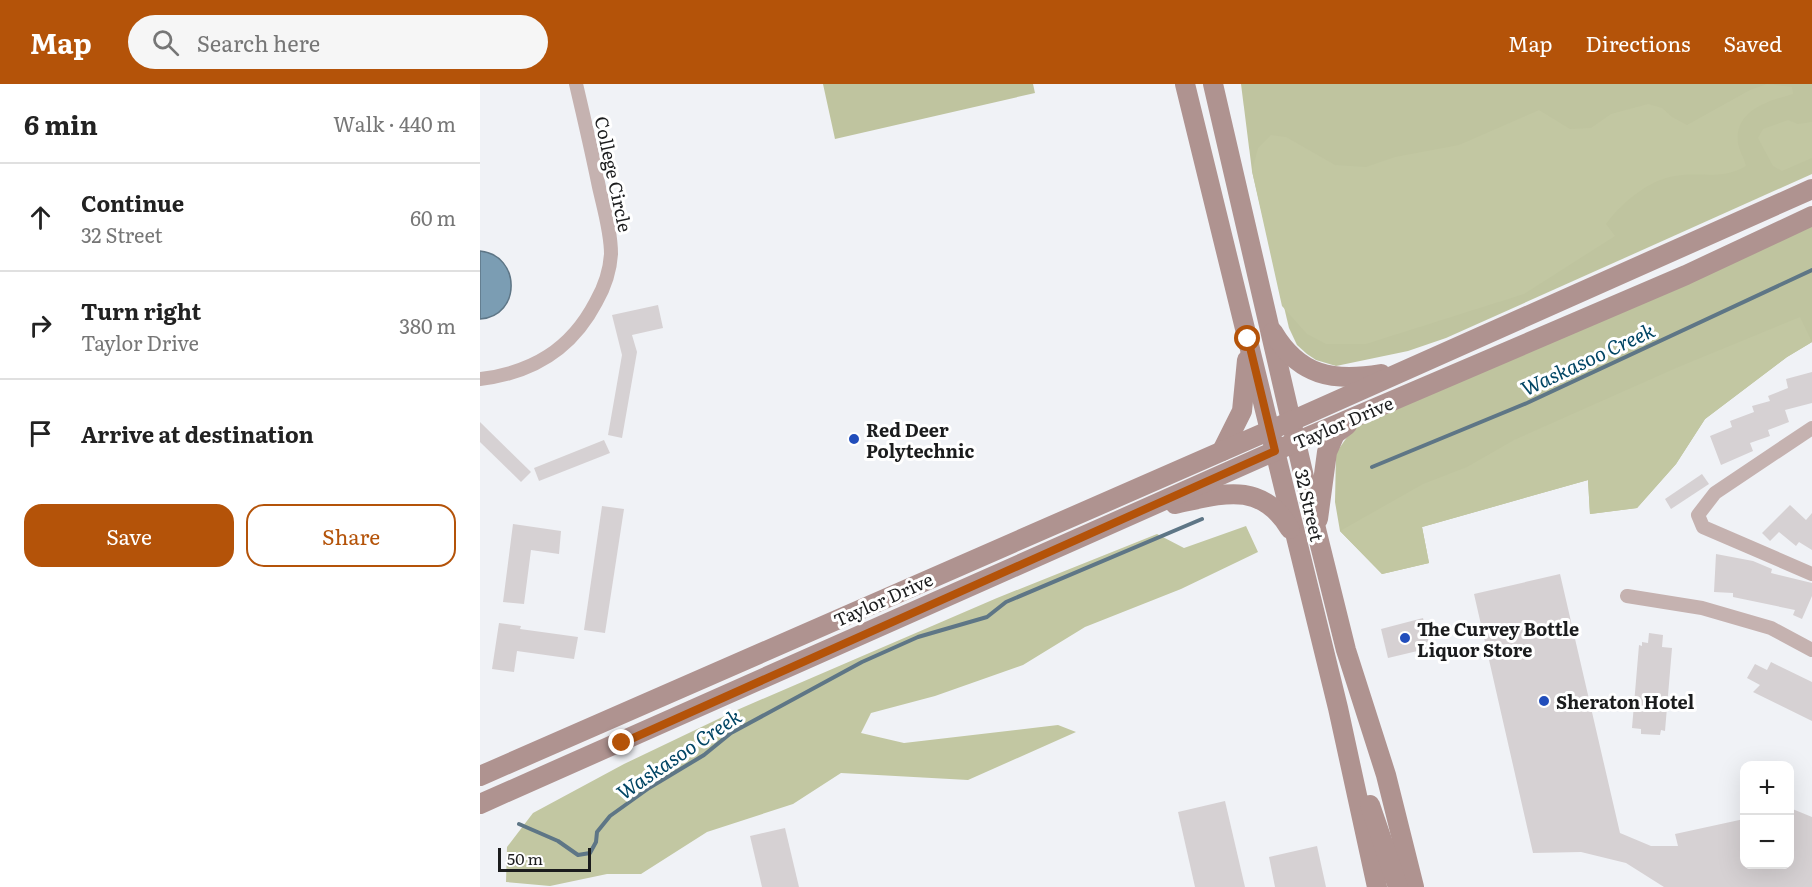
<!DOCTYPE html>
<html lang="en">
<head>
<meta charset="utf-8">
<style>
	body { margin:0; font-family:Literata,serif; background:#f6f6f6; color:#222 }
	.controls { position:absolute; right:18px; bottom:18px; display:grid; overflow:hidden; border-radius:12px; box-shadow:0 6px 24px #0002 }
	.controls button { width:54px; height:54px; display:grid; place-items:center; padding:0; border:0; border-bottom:2px solid #e0e0e0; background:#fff; color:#222; font:30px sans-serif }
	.scale { position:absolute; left:18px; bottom:15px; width:93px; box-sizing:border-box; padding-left:6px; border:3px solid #1b1c1d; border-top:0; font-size:16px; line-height:21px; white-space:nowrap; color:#1b1c1d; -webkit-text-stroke:4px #fff; paint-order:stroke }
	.stop { position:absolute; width:18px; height:18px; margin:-14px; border:4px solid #b45309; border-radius:50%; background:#fff }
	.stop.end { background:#b45309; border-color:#fff; box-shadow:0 2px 6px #0008 }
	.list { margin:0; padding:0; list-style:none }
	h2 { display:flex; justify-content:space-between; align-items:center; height:78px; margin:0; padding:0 24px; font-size:26px }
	h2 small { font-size:20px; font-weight:400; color:#767676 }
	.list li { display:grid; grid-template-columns:39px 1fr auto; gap:18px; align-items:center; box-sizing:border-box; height:108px; padding:0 24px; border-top:2px solid #e0e0e0 }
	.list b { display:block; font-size:22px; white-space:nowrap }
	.list p { margin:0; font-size:20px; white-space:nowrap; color:#767676 }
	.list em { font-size:20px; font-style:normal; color:#767676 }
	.actions { display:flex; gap:12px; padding:18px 24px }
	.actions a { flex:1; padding:14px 0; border:2px solid #b45309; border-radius:18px; text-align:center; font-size:21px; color:#b45309 }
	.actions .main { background:#b45309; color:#fff }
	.icon { flex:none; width:33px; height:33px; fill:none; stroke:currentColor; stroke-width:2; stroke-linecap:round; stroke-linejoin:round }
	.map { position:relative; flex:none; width:1332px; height:803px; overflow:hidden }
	header { display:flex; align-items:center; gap:36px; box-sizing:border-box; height:84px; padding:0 30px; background:#b45309; color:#fff }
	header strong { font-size:28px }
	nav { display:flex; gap:33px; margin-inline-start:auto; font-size:21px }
	.search { width:420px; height:54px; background:#f6f6f6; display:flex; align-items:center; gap:15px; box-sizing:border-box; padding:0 21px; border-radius:33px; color:#767676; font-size:22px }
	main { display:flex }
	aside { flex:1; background:#fff }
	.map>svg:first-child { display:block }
	.green { fill:#bfc49f }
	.forest { fill:#c2c7a2 }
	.water { fill:#7b9db3; stroke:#5e7686; stroke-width:1.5 }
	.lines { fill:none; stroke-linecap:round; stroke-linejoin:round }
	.stream { stroke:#5e7686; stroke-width:4 }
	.building { fill:#d6d1d3 }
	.minor { stroke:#c5b2b0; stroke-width:14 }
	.secondary { stroke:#af9390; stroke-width:20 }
	.route { stroke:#b45309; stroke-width:8 }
	.poi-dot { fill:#214dbb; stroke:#fff; stroke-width:2 }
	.labels { text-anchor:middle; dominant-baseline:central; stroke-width:6; stroke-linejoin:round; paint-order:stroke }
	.street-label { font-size:18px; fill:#1b1c1d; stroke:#fff }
	.poi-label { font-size:18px; font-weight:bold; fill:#1b1c1d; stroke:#fff; text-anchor:start }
	.water-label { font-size:20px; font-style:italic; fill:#014564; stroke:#fff }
</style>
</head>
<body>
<header>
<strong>Map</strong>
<div class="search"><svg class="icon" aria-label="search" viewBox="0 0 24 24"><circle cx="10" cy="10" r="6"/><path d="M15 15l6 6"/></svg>Search here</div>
<nav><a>Map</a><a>Directions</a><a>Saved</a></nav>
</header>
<main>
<aside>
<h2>6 min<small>Walk · 440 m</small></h2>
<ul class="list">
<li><svg class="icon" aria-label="ahead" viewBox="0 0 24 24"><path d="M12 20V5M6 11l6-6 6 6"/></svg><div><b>Continue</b><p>32 Street</p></div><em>60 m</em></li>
<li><svg class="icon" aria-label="right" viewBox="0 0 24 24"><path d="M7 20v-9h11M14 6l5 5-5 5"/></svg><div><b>Turn right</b><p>Taylor Drive</p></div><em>380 m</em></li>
<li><svg class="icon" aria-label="arrive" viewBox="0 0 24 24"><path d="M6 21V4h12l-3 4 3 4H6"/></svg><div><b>Arrive at destination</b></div></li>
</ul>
<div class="actions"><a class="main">Save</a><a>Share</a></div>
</aside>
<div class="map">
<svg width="1332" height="803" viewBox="0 0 1332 803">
	<rect width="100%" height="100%" fill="#f0f2f6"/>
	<g class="green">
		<polygon points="343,0 553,0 555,9 355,55"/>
		<polygon points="761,0 1332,0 1332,90 966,254 928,267 856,282 836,276 827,270 817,261 809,244 772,87"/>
		<polygon points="1332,139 1332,258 1307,273 1225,335 1196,380 1157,424 1110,430 1108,396 942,443 949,479 902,490 860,447 855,418 856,369 874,343"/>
	</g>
	<g class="forest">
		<path d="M1287 0 1312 3 1313 10C1289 17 1254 26 1258 59 1259 66 1264 74 1266 82 1245 95 1225 89 1202 91 1172 93 1143 117 1126 140L1135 152 1044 210 886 260H846L827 250 802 222 772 87 778 64 791 51 806 53 855 81 886 83 915 73 979 61 1059 26 1090 45 1111 44 1131 30 1168 20 1182 24 1192 33 1207 41 1270 6Z"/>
		<polygon points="1308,36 1318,40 1332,38 1332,74 1302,87 1293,82 1278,54 1283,45"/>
		<polygon points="1320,233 1332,258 1307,273 1225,335 1196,380 1157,424 1110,430 1108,396 942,443 949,479 902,490 860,447 943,400 987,383 1034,356 1196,284"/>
		<polygon points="766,442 778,468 701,505 605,543 543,581 455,612 391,629 381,649 424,659 578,641 596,648 488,696 361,689 313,720 227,748 161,790 127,790 70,802 26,798 27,763 53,729 144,680 257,626 517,514 677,450 704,464"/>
	</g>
	<path class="water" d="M0 167C41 171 42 232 0 235Z"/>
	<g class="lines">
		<g class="stream">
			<polyline points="892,383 1047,319 1332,186"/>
			<polyline points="39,740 78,757 98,771 110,769 116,758 117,748 130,732 169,704 224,671 251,649 382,578 438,553 507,533 526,518 722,435"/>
		</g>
	</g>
	<g class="building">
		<polygon points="178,221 183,244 152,251 157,268 142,354 128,351 142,271 132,231"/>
		<polygon points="1332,288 1332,319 1305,326 1309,338 1288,346 1290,352 1270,359 1273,367 1241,381 1230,352 1252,343 1250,337 1274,328 1272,322 1290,317 1288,312 1308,304 1306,295"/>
		<polygon points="0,338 51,388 41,398 0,358"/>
		<polygon points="124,356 130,369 59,397 54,384"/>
		<polygon points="1222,390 1229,400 1191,425 1185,415"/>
		<polygon points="1310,421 1326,436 1332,429 1332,466 1319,458 1316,462 1299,448 1290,457 1282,449"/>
		<polygon points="122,422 144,425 125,549 104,546"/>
		<polygon points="33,440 81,447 79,470 51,466 44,520 23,518"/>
		<polygon points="1236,470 1273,477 1292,485 1291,489 1332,499 1332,512 1322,535 1313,531 1315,526 1253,513 1253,509 1234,508"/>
		<polygon points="1080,490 1140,749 1171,762 1198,762 1195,750 1264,735 1264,780 1310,780 1310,724 1332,733 1332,803 1184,803 1146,779 1101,768 1053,769 994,510"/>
		<polygon points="943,534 950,564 908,574 901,545"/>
		<polygon points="19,539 41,542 40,545 98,553 94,575 37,567 34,588 12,585"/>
		<polygon points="1169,549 1183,551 1182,563 1192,564 1185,647 1181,646 1180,651 1161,650 1161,645 1152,644 1159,561 1162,562 1162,558 1168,559"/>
		<polygon points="1291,578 1332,598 1332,637 1273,608 1280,601 1267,594 1275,580 1287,586"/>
		<polygon points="745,717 765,803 715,803 698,728"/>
		<polygon points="305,744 319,803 282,803 270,752"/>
		<polygon points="837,762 846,803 795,803 789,773"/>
	</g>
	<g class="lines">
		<g class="minor">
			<path d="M0 295C52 289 91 266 116 218 124 204 130 187 131 170 131 148 124 125 119 103 112 69 104 34 96 0"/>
			<polyline points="1332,344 1235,409 1218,431 1223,443 1332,490"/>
			<polyline points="1147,512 1222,524 1291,544 1332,566"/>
		</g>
		<g class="secondary">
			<polyline points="705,0 858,624 897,803"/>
			<polyline points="733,0 837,449 866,566 906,691 934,803"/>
			<path d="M793 248C819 292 853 298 901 290"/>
			<polyline points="742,367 762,327 767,276"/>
			<path d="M695 420C742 410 781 396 810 445"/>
			<polyline points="838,435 847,368 855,350 867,341"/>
			<polyline points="0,692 825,331 1332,105"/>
			<polyline points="0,720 795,367 1206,191 1332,132"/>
			<polyline points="890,721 918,803"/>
		</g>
	</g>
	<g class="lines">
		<polyline class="route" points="142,659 795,367 768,255"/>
	</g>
	<g class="poi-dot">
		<circle cx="374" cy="355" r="6"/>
		<circle cx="925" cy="554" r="6"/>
		<circle cx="1064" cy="617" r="6"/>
	</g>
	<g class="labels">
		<g class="street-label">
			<text transform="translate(134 90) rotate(78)">College Circle</text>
			<text transform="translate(863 338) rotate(-23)">Taylor Drive</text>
			<text transform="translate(830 421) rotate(77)">32 Street</text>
			<text transform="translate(403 515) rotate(-24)">Taylor Drive</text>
		</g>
		<g class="poi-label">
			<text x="386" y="345">Red Deer<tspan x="386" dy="21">Polytechnic</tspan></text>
			<text x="937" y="544">The Curvey Bottle<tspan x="937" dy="21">Liquor Store</tspan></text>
			<text x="1076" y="617">Sheraton Hotel</text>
		</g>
		<g class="water-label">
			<text transform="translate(1107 274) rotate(-25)">Waskasoo Creek</text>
			<text transform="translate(198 669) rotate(-34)">Waskasoo Creek</text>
		</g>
	</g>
</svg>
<div class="controls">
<button>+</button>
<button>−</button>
</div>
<div class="scale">50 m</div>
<div class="stop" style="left:768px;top:255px"></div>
<div class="stop end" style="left:142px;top:659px"></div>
</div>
</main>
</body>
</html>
